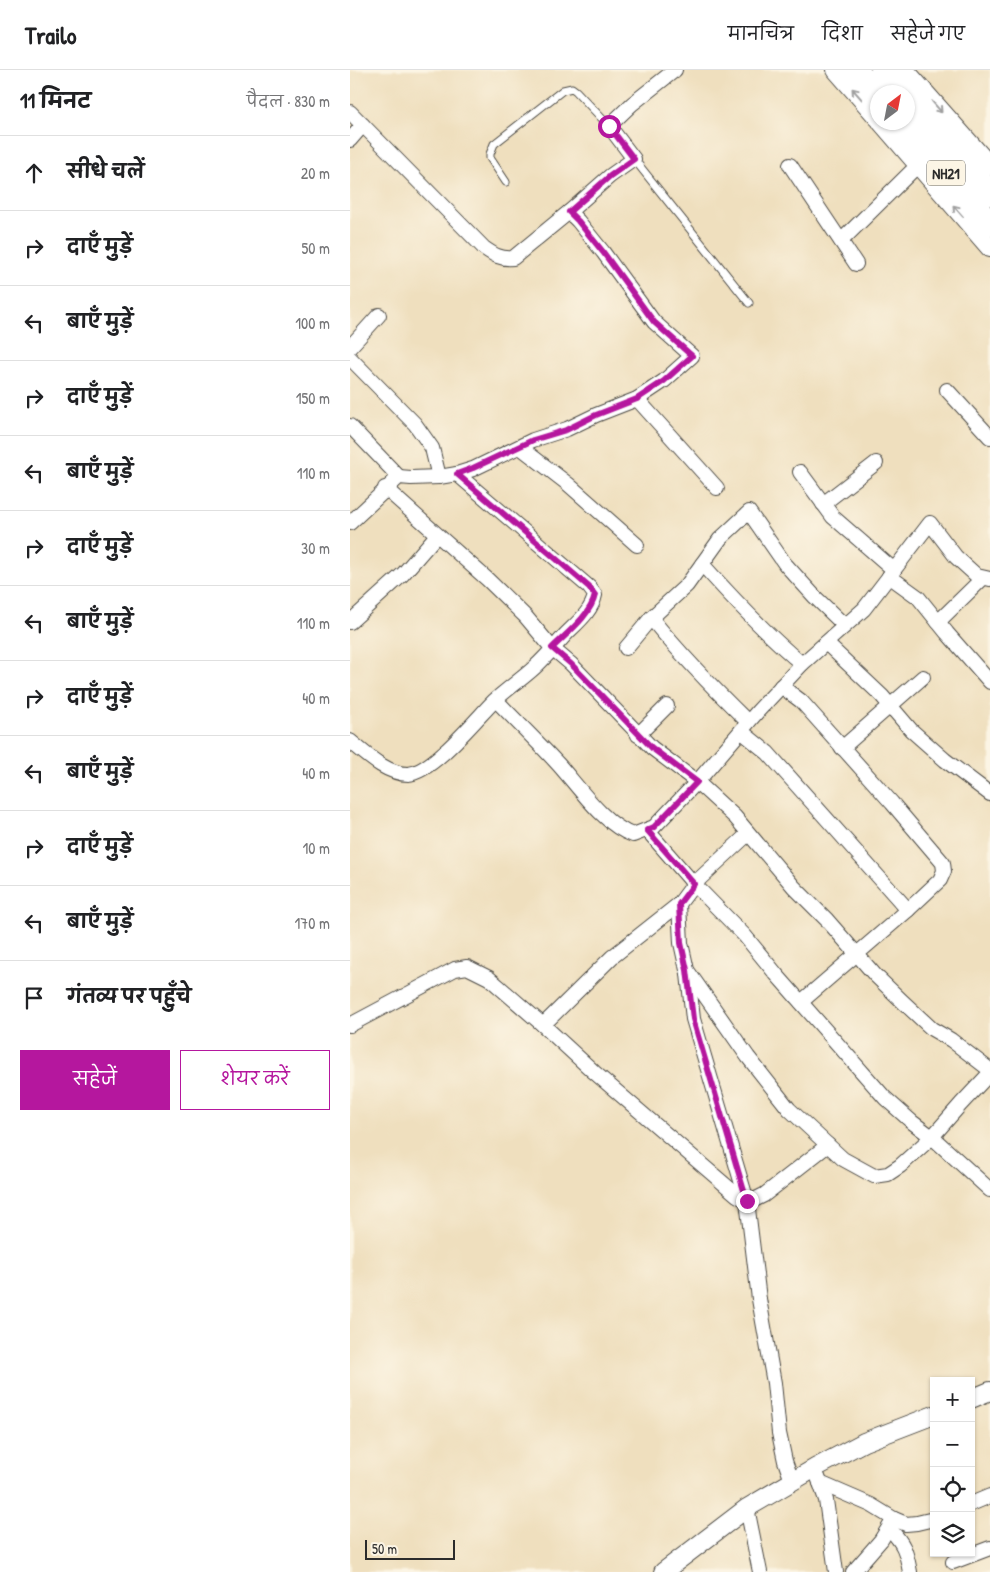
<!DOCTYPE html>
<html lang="hi">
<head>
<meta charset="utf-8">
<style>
	body { margin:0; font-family:"Patrick Hand","Playpen Sans Deva",sans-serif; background:#f2f2f2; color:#202124 }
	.controls { position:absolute; right:15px; bottom:15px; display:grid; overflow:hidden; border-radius:0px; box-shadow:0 1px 4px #0004 }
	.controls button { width:45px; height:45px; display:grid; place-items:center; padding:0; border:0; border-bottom:1px solid #e0e0e0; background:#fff; color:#202124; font:25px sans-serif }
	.compass { position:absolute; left:520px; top:15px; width:45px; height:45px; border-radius:50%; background:#fff; box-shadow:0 1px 4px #0004; rotate:32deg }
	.scale { position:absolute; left:15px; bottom:12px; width:90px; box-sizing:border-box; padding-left:5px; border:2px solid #2b2b2b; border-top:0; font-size:14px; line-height:18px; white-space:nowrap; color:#2b2b2b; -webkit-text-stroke:4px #fcf5e5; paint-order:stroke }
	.stop { position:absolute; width:15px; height:15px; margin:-11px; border:4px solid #b5179e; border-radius:50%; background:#fff }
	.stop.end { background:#b5179e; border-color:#fff; box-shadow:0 1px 5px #0008 }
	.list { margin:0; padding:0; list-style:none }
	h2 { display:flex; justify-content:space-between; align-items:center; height:65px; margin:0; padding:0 20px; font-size:21px }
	h2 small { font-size:16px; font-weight:400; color:#757577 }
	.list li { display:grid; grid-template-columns:32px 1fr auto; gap:15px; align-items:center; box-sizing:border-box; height:75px; padding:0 20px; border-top:1px solid #e0e0e0 }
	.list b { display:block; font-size:19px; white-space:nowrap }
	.list em { font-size:16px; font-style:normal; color:#757577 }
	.actions { display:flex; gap:10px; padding:15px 20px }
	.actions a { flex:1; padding:11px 0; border:1px solid #b5179e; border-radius:0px; text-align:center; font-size:18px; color:#b5179e }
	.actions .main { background:#b5179e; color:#fff }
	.icon { flex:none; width:28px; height:28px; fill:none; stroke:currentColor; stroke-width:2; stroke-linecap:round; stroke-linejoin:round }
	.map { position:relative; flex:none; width:640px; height:1502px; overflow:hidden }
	header { display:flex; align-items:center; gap:30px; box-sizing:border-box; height:70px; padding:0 25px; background:#fff; border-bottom:1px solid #e0e0e0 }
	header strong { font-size:24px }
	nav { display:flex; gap:28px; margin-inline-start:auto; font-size:18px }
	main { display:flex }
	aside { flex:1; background:#fff }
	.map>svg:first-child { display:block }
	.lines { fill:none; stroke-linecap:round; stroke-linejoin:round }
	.service-casing { stroke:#484641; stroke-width:9 }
	.minor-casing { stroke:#484641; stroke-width:16 }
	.tertiary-casing { stroke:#484641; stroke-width:20 }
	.trunk-casing { stroke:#484641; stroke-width:26 }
	.service { stroke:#fff; stroke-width:7 }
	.minor { stroke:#fff; stroke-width:14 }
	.tertiary { stroke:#fff; stroke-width:18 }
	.trunk { stroke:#fff; stroke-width:24 }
	.oneway { stroke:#a0a0a0 }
	.route { stroke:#b5179e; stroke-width:6 }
	.labels { text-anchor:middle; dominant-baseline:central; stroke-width:5; stroke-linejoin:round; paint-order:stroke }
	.shield { fill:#fcf5e5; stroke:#6a6863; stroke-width:1 }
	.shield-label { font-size:15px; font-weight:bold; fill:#2b2b2b }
</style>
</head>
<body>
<header>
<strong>Trailo</strong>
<nav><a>मानचित्र</a><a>दिशा</a><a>सहेजे गए</a></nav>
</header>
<main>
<aside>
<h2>11 मिनट<small>पैदल · 830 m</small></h2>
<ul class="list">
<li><svg class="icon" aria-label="ahead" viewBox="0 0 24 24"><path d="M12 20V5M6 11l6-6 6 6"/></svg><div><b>सीधे चलें</b></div><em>20 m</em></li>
<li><svg class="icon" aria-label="right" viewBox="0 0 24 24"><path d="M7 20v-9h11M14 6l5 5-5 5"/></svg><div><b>दाएँ मुड़ें</b></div><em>50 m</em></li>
<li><svg class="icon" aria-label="left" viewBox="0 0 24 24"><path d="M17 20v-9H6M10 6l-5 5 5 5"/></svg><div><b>बाएँ मुड़ें</b></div><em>100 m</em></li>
<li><svg class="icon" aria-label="right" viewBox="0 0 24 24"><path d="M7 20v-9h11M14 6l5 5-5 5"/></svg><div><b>दाएँ मुड़ें</b></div><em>150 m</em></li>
<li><svg class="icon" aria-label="left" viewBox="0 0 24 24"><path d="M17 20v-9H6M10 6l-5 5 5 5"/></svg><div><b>बाएँ मुड़ें</b></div><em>110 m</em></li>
<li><svg class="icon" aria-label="right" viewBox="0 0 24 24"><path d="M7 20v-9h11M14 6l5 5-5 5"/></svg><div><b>दाएँ मुड़ें</b></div><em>30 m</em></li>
<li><svg class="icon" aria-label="left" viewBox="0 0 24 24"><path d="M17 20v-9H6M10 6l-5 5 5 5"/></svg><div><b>बाएँ मुड़ें</b></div><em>110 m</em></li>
<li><svg class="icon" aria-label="right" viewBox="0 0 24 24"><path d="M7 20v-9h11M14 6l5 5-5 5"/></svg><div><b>दाएँ मुड़ें</b></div><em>40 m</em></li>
<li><svg class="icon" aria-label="left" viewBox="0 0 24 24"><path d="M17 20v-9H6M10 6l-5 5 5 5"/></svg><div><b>बाएँ मुड़ें</b></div><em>40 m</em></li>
<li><svg class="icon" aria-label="right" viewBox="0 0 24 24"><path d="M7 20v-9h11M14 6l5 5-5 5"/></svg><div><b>दाएँ मुड़ें</b></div><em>10 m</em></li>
<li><svg class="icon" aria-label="left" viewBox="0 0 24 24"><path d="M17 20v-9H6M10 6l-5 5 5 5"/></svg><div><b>बाएँ मुड़ें</b></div><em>170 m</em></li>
<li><svg class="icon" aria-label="arrive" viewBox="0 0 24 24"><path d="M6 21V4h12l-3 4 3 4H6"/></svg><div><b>गंतव्य पर पहुँचे</b></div></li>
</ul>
<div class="actions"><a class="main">सहेजें</a><a>शेयर करें</a></div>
</aside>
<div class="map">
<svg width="640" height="1502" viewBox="0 0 640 1502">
	<rect width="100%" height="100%" fill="#fcf5e5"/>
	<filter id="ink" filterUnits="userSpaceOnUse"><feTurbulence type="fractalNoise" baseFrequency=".02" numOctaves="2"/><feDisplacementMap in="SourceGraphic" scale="10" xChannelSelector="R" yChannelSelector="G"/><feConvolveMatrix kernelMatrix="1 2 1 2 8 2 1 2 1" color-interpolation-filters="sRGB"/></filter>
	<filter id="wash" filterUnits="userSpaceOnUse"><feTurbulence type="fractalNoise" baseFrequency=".0096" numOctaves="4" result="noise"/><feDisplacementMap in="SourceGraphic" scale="20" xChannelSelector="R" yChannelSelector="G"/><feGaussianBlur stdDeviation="1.12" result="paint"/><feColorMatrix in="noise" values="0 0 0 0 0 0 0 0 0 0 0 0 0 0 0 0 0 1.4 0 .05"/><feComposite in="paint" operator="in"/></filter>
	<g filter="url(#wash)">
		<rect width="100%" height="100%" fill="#efdfbe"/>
	</g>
	<g filter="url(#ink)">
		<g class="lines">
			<defs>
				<g id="service">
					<polyline points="284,89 399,233"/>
					<polyline points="156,112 140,88 140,84 144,74 213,20 222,18 226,21 259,56"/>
				</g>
				<g id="minor">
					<path d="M0 42 134 178C144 185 150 189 163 188L219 142"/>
					<polyline points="0,70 13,55"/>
					<polyline points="440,95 506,194"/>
					<polyline points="491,171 568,95"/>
					<polyline points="0,277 29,245"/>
					<polyline points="0,288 65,354 82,378 89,407"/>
					<polyline points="597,320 640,367"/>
					<polyline points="287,329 367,418"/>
					<polyline points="0,356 49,407"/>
					<polyline points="170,377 218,414 287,475"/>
					<polyline points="450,402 483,447 544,500"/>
					<polyline points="35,418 137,509 176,547 202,578 221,594 302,678 347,712 385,747 444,817 477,850 525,905 551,930 582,959 601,970 640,1000"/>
					<polyline points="473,434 526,393"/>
					<polyline points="0,453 49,407 61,408 89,407 107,404 123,399 183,370 217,359 246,345 287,329 314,311 342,286 304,252 253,182 228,151 219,142 260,106 284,89 259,56 282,34 325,0"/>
					<path d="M352 494C384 530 415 563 452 594"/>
					<polyline points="539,506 568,527 597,563 640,612"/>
					<path d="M301 548C331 585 364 619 398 652"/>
					<polyline points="0,552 53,504 87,465"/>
					<polyline points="588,552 633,508"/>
					<polyline points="476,573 532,626 561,660 595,690 640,724"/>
					<polyline points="276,578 301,548 337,515 370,469 399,442 435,494 465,527 495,556"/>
					<polyline points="431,616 451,631 542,733 593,793 594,801 590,810 558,840"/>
					<path d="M146 630C166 651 188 672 208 694 228 716 255 756 283 765L304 757 347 712 408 641 452 594 514 539 580 453 606 487 627 506 640 509"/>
					<polyline points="391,661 418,683 558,840 451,932"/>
					<polyline points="288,665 317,636"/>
					<path d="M0 671C16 684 36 704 58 704 82 703 127 648 144 631 157 619 172 609 185 597 196 587 206 575 216 564 227 553 242 541 245 525L239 517 107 404"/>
					<polyline points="492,678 573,607"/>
					<polyline points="297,760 344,814 395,866 426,904 535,1028 562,1052 582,1067 640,1120"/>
					<polyline points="398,764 344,814 329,834 331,873 337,900 398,987 439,1039 493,1089 524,1106 538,1104 550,1096 582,1067 611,1034 640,1003"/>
					<polyline points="338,904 343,949 397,1131 409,1229 424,1313 429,1363 435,1391 442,1411"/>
					<polyline points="0,955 105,899 117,897 139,908 193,955 244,1002 387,1125 397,1131 404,1130 414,1125 478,1075"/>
					<polyline points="193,955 262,887 329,834"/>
					<polyline points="468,1407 476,1430 486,1502"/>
					<polyline points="470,1413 521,1435 544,1449 556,1454 567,1453 584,1449"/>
					<polyline points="621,1434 640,1426"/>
					<polyline points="397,1438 410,1502"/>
					<path d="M539 1458C554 1474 556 1480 560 1502"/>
					<polyline points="603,1492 640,1478"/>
					<polyline points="503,1502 531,1470 544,1449"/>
				</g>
				<g id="tertiary">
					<polyline points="486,0 528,48"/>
					<polyline points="555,0 640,96"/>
					<polyline points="531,52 640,178"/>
					<polyline points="621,1329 640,1321"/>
					<polyline points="313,1502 397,1438 465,1398 514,1372 584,1345"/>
				</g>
				<g id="trunk">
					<polyline points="505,0 528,25"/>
					<polyline points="533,0 553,22"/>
					<polyline points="558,28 640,123"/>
					<polyline points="551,52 640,154"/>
				</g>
			</defs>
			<use href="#service" class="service-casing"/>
			<use href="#minor" class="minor-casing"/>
			<use href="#tertiary" class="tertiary-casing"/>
			<use href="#trunk" class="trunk-casing"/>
			<use href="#service" class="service"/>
			<use href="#minor" class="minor"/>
			<use href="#tertiary" class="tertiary"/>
			<use href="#trunk" class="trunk"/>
		</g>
		<defs><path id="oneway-shaft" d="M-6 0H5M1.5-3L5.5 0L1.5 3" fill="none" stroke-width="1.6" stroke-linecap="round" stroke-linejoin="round" transform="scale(1.25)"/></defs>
		<g class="oneway">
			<use href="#oneway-shaft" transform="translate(507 24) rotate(-131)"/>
			<use href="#oneway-shaft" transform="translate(587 37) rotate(49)"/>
			<use href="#oneway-shaft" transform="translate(608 141) rotate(-131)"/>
		</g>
	</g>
	<g class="lines" filter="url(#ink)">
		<path class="route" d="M259 56 284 89 260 106 219 142 228 151 253 182 304 252 342 286 314 311 287 329 246 345 216 360 183 370 123 398 107 404 239 517 245 525C241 545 216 564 202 578L221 594 302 678 347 712 304 757 297 760 344 814 329 834 331 873 337 900 343 949 397 1131"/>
	</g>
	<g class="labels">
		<rect class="shield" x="577" y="90.5" width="38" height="25" rx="4"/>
		<g class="shield-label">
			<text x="596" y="103">NH21</text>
		</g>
	</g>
</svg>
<div class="controls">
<button>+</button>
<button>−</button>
<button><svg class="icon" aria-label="locate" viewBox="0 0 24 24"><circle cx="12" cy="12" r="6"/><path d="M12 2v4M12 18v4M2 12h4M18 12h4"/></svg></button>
<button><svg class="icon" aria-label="layers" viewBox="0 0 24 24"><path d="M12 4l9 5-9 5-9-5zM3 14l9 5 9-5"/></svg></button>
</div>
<svg class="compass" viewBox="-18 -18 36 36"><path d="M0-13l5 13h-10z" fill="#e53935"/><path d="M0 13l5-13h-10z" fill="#757577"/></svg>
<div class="scale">50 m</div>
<div class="stop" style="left:259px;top:56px"></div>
<div class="stop end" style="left:397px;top:1131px"></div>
</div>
</main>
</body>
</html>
